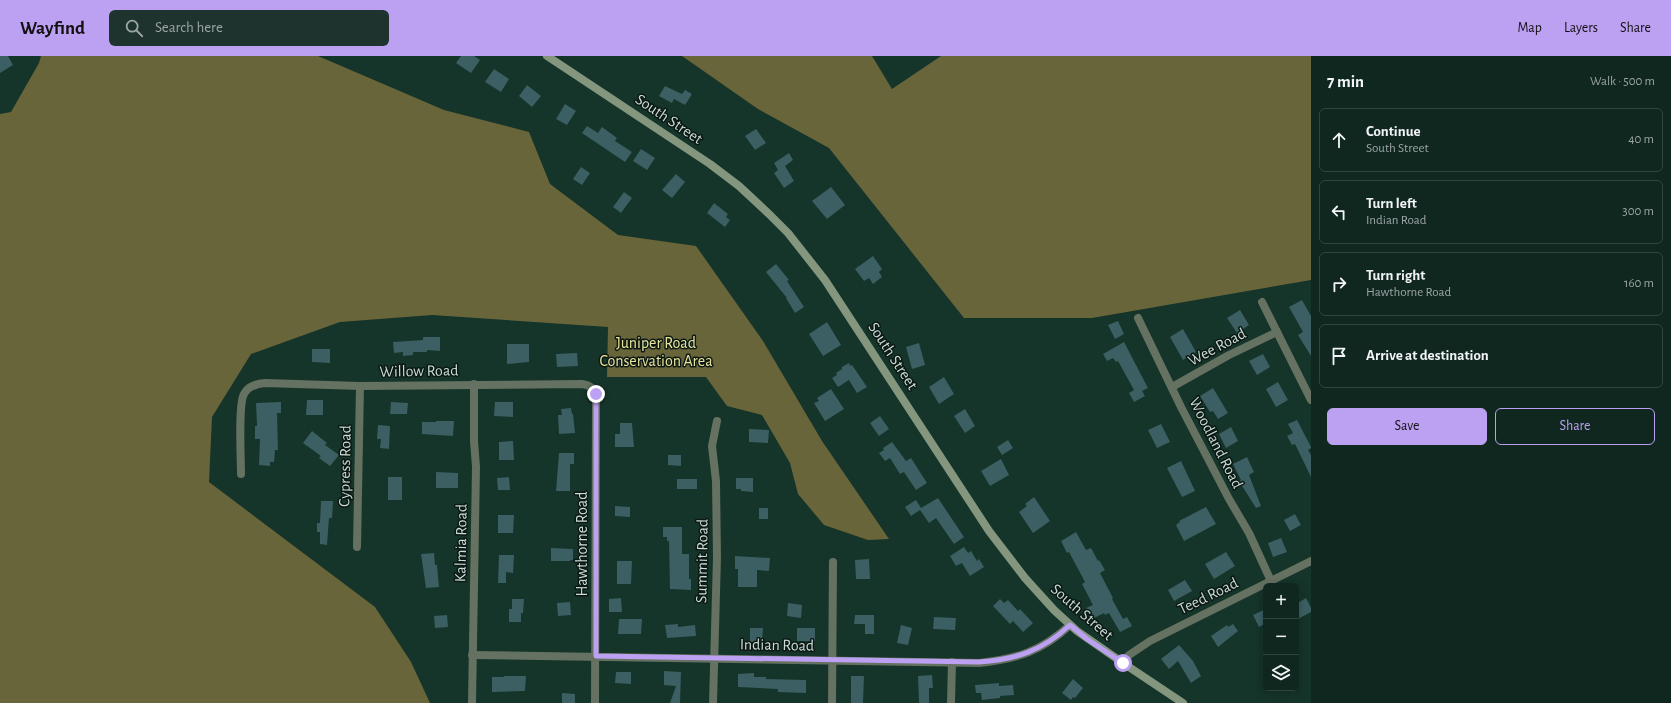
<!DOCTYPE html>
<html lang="en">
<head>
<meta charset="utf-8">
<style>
	body { margin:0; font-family:"Alegreya Sans",sans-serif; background:#1e332d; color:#f1f3f6 }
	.controls { position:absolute; right:12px; bottom:12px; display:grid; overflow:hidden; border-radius:6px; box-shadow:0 2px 10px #0003 }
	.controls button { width:36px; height:36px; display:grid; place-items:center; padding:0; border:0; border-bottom:1px solid #30443e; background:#102720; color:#f1f3f6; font:20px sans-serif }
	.stop { position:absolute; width:12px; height:12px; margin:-9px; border:3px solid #bca0f2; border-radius:50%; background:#fff }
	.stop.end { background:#bca0f2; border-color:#fff; box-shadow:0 1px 4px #0008 }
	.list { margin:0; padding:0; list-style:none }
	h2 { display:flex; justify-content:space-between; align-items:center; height:52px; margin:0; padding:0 16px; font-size:17px }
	h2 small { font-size:13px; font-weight:400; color:#9ca5a5 }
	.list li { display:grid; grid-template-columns:26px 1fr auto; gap:12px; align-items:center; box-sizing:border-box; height:64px; margin:0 8px 8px; padding:0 8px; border:1px solid #30443e; border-radius:6px }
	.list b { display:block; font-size:15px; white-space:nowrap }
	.list p { margin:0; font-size:13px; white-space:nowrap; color:#9ca5a5 }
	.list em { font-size:13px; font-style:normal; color:#9ca5a5 }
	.actions { display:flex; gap:8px; padding:12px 16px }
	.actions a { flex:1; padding:9px 0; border:1px solid #bca0f2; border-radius:6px; text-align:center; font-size:14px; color:#bca0f2 }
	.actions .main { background:#bca0f2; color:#111 }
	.icon { flex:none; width:22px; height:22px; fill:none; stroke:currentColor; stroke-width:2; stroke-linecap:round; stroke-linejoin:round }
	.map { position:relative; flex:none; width:1311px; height:647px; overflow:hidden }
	header { display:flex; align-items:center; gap:24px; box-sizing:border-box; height:56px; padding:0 20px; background:#bca0f2; color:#111 }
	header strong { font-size:19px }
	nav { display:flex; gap:22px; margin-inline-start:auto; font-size:14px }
	.search { width:280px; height:36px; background:#1e332d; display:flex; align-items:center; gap:10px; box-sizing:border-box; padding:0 14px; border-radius:6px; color:#9ca5a5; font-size:15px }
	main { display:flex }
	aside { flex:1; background:#102720 }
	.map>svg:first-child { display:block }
	.forest { fill:#69653a }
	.building { fill:#3b5f62 }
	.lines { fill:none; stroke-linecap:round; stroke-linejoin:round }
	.minor { stroke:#657161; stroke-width:8 }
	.secondary { stroke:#84967e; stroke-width:8 }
	.route { stroke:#bca0f2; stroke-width:5 }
	.labels { text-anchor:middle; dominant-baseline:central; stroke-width:3; stroke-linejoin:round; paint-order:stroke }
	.street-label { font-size:16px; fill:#cadcd5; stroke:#0b1814 }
	.park-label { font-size:16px; fill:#eae49c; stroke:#0b1814 }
</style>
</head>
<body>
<header>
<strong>Wayfind</strong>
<div class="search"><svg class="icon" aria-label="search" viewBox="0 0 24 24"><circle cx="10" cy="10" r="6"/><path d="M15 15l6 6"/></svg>Search here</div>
<nav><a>Map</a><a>Layers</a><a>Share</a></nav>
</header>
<main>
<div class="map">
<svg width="1311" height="647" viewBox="0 0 1311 647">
	<rect width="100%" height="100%" fill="#15342a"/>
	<g class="forest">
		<polygon points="41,0 318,0 444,54 529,76 550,128 618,179 696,190 763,285 822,385 889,483 868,484 824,469 798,438 790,407 762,359 727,350 706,321 607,321 608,271 432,259 340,266 251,298 212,361 209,426 375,551 411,606 430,647 0,647 0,58 11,56 39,7"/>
		<polygon points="682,0 872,0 892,33 941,0 1311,0 1311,224 1092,262 964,262 829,92 758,53"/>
	</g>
	<g class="building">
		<polygon points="0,0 8,0 13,9 0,17"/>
		<polygon points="461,0 474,0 480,4 471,17 456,7"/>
		<polygon points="494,13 509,23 501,36 485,26"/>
		<polygon points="527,29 541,40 532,51 519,40"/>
		<polygon points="665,30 682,38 685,34 692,38 685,49 674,43 672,47 659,40"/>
		<polygon points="565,48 576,55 567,69 556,63"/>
		<polygon points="587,70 598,77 602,71 617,82 615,85 632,96 625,106 582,77"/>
		<polygon points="756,73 766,87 755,94 745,80"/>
		<polygon points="641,93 655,102 647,114 633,105"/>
		<polygon points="789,97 793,104 785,110 794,125 784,132 774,117 778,114 774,107"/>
		<polygon points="581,111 590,117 582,129 573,123"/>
		<polygon points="676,118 685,126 672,142 662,134"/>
		<polygon points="831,131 845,149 827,163 812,145"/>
		<polygon points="624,136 632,142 621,157 613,151"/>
		<polygon points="714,147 728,158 726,161 730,164 725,171 707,157"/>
		<polygon points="873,200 882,213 879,216 882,221 873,228 869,222 864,225 855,213"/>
		<polygon points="776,208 789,224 787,225 804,251 795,257 786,242 787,242 766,216"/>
		<polygon points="1302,244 1311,260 1311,300 1298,279 1303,276 1289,251"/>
		<polygon points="1240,254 1249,269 1237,277 1227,262"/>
		<polygon points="1118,265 1124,278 1115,283 1108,269"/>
		<polygon points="827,266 841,289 823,300 809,278"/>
		<polygon points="1183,273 1196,296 1183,304 1170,281"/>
		<polygon points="423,281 440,281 440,295 427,294 427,296 413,296 413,299 403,300 403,296 394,297 393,286 423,284"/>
		<polygon points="1124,286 1148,332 1142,335 1145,340 1134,346 1129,337 1134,334 1118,305 1116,306 1113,302 1107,305 1103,298"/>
		<polygon points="919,287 925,309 912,313 906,291"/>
		<polygon points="507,288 529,288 529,306 507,308"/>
		<polygon points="312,293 330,293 330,307 312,306"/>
		<polygon points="577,297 578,310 557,311 556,298"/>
		<polygon points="1263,298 1270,311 1257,319 1249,305"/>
		<polygon points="849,307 850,310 852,309 867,331 857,337 849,324 838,331 832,322 837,319 836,317 842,313 842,311"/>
		<polygon points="944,321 954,338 939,348 929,331"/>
		<polygon points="1278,326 1288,344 1276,351 1266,333"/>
		<polygon points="1213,332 1228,357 1218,363 1213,355 1210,356 1200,340"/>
		<polygon points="831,333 844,353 825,365 814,347 819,345 817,342"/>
		<polygon points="307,344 323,344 323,359 306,359"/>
		<polygon points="281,346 281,357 277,357 278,394 275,394 274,406 270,406 270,410 259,409 260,383 255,383 255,370 257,370 256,347"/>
		<polygon points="391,346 408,347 407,358 390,358"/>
		<polygon points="495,346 513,346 513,361 494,360"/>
		<polygon points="571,352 572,358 573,358 575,377 559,378 558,359 562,359 561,353"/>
		<polygon points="965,353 975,370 965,377 954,360"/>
		<polygon points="880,360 889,373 879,380 870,367"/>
		<polygon points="1297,364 1311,391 1311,392 1308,394 1311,399 1311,421 1295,388 1292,389 1287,380 1293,377 1288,368"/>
		<polygon points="436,365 454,365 453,380 422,378 422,366 436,366"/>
		<polygon points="620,367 632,367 634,391 615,391 615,378 620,378"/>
		<polygon points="1161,368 1170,386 1157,392 1148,374"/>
		<polygon points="378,369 390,370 389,393 380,392 381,383 377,383"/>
		<polygon points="1231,371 1238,385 1226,392 1219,378"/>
		<polygon points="749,373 769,374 768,387 749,386"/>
		<polygon points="312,375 327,387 325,389 339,399 330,410 319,402 321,400 303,387"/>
		<polygon points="1008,384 1013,392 1002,399 997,391"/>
		<polygon points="513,385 514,404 499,404 499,386"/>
		<polygon points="892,386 906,405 911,402 927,427 916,434 904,416 900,418 890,402 885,405 879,397 884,394 883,392"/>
		<polygon points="559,397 574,397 574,408 570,408 570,435 556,435"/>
		<polygon points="668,399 681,399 681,410 668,409"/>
		<polygon points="1247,401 1254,416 1249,419 1261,450 1256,452 1239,425 1241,424 1233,408"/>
		<polygon points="1001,403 1009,419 990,430 981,415"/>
		<polygon points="1181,405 1195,435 1182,441 1167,412"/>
		<polygon points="436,416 458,417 458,432 436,432"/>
		<rect x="388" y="421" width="14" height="23"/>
		<polygon points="509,421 510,434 498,434 497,422"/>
		<polygon points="736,422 753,422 753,436 741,435 741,433 736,433"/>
		<rect x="677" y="423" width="20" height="10"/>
		<polygon points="1034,441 1050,465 1033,477 1019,456 1027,450 1025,448"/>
		<polygon points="938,442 964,481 954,488 936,462 929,467 920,454 911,460 905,451 916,444 921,452"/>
		<polygon points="321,445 333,445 332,462 329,462 327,489 320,488 320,476 317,476 317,467 320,467"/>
		<polygon points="615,450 630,451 630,461 615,460"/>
		<polygon points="1206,451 1216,468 1184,485 1176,469 1180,466 1179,465"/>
		<rect x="759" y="452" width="9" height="11"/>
		<polygon points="1295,458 1301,469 1290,475 1284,464"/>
		<polygon points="498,459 514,459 513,477 498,477"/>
		<polygon points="663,471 682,471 682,498 689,498 689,523 691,523 691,534 670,533 669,485 667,485 667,481 663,481"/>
		<polygon points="1076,476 1086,494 1091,492 1098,505 1099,504 1105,514 1100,517 1113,542 1112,543 1123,563 1127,561 1132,570 1120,576 1109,557 1105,559 1104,557 1092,563 1086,552 1093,549 1082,528 1085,526 1069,496 1067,497 1061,485"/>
		<polygon points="1281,482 1287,496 1273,501 1268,487"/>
		<polygon points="964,491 968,497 971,495 977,505 979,503 984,511 970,520 962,507 956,510 950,500"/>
		<polygon points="551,492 573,493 573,504 570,504 570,505 551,505"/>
		<polygon points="1226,496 1235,510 1214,523 1205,508"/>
		<polygon points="434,497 435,509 437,509 439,531 426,532 421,498"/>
		<polygon points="499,499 514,499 513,517 506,516 506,527 498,527"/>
		<polygon points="735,500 770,502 769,515 757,514 757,531 738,531 738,513 735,513"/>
		<polygon points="869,503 870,523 856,523 855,504"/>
		<polygon points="617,505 632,505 631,528 617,528"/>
		<polygon points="1185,524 1192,535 1174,545 1168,534"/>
		<polygon points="621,542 622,556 609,556 609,543"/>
		<polygon points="1306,542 1311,552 1311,556 1296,564 1296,548"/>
		<polygon points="512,543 524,543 523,557 521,557 521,566 509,566 509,553 512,553"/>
		<polygon points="1000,543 1004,547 1008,544 1018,555 1020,553 1033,567 1023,576 1013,565 1010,568 993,550"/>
		<polygon points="570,546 571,559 558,560 557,547"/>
		<polygon points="788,547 802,549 801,562 787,560"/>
		<polygon points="1266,553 1266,567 1259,571 1253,559"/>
		<polygon points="447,559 448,571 435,572 434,560"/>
		<polygon points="855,559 874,559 874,578 865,578 865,568 854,568"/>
		<polygon points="934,561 956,562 955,574 933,573"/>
		<polygon points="619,563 642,563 641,578 618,578"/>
		<polygon points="678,568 678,571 695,569 696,580 667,582 665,569"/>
		<polygon points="1233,568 1238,575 1218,591 1211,580 1227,569 1228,571"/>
		<polygon points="901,569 912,572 908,589 897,587"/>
		<polygon points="750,572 763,572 762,586 750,586"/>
		<rect x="797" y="572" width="18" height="13"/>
		<polygon points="1179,589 1193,605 1201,620 1191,627 1178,605 1169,613 1161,603"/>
		<polygon points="664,615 681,616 680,647 670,647 676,630 664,629"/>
		<polygon points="616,616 631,616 631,628 615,627"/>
		<polygon points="754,617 754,621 766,621 766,623 806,624 806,637 778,636 778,633 738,631 738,618"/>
		<polygon points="932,619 933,632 929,632 929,647 919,647 918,620"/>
		<polygon points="504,620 526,620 525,635 492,636 492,621 504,621"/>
		<polygon points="851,620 864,620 863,647 851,647"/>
		<polygon points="1073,623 1083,632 1075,642 1073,641 1071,644 1062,637"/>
		<polygon points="999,627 999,630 1013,629 1014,639 1000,640 1000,642 982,644 981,637 976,637 975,629"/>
		<polygon points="562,637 575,638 575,647 562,647"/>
	</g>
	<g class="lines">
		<g class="minor">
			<polyline points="1262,246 1311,344"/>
			<polyline points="1138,262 1181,351 1229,443 1249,477 1271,525"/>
			<polyline points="1172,331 1229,299 1277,276"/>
			<path d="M241 418C241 403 238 348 244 338 248 330 256 328 265 327L360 330 582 328C590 329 595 333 596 341L595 647"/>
			<polyline points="357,491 360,330"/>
			<path d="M472 599 979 607C1017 603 1042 595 1070 569"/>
			<polyline points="1123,607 1129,599 1150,585 1311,505"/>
			<polyline points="472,647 476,411 474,385 474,328"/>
			<polyline points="713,647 717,501 716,425 712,390 717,365"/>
			<polyline points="832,647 833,506"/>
			<polyline points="951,647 952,606"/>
		</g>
		<polyline class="secondary" points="547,0 710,108 739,130 769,158 788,177 825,224 989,475 1025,522 1054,554 1077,575 1123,607 1183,647"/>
	</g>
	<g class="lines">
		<path class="route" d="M596 338V600L979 606C1017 603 1042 595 1070 569L1087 583 1123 607"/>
	</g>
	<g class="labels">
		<g class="street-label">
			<text transform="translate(669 63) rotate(34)">South Street</text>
			<text transform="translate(1217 291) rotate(-28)">Wee Road</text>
			<text transform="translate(893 300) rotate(57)">South Street</text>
			<text transform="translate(419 315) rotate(-1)">Willow Road</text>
			<text transform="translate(1216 387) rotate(63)">Woodland Road</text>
			<text transform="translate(345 410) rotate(-89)">Cypress Road</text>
			<text transform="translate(461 487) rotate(-89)">Kalmia Road</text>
			<text transform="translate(582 488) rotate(-90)">Hawthorne Road</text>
			<text transform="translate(702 505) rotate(-89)">Summit Road</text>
			<text transform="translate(1208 540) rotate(-26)">Teed Road</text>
			<text transform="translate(1082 556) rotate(41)">South Street</text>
			<text transform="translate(777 589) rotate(1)">Indian Road</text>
		</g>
		<g class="park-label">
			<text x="656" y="287">Juniper Road<tspan x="656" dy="18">Conservation Area</tspan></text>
		</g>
	</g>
</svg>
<div class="controls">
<button>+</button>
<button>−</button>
<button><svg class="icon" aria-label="layers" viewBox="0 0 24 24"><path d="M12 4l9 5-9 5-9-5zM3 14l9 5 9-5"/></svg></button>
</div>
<div class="stop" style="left:1123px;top:607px"></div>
<div class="stop end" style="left:596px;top:338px"></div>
</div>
<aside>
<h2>7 min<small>Walk · 500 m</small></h2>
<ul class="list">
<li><svg class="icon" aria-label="ahead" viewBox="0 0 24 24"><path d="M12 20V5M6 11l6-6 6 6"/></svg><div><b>Continue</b><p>South Street</p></div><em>40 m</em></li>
<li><svg class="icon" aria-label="left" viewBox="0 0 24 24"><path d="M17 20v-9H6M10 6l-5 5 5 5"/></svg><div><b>Turn left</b><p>Indian Road</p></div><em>300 m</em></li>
<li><svg class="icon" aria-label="right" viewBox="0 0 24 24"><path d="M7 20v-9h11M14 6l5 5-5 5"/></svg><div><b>Turn right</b><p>Hawthorne Road</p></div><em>160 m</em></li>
<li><svg class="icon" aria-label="arrive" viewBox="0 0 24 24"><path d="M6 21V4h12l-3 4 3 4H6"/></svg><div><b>Arrive at destination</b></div></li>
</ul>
<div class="actions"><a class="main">Save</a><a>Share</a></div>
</aside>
</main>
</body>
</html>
